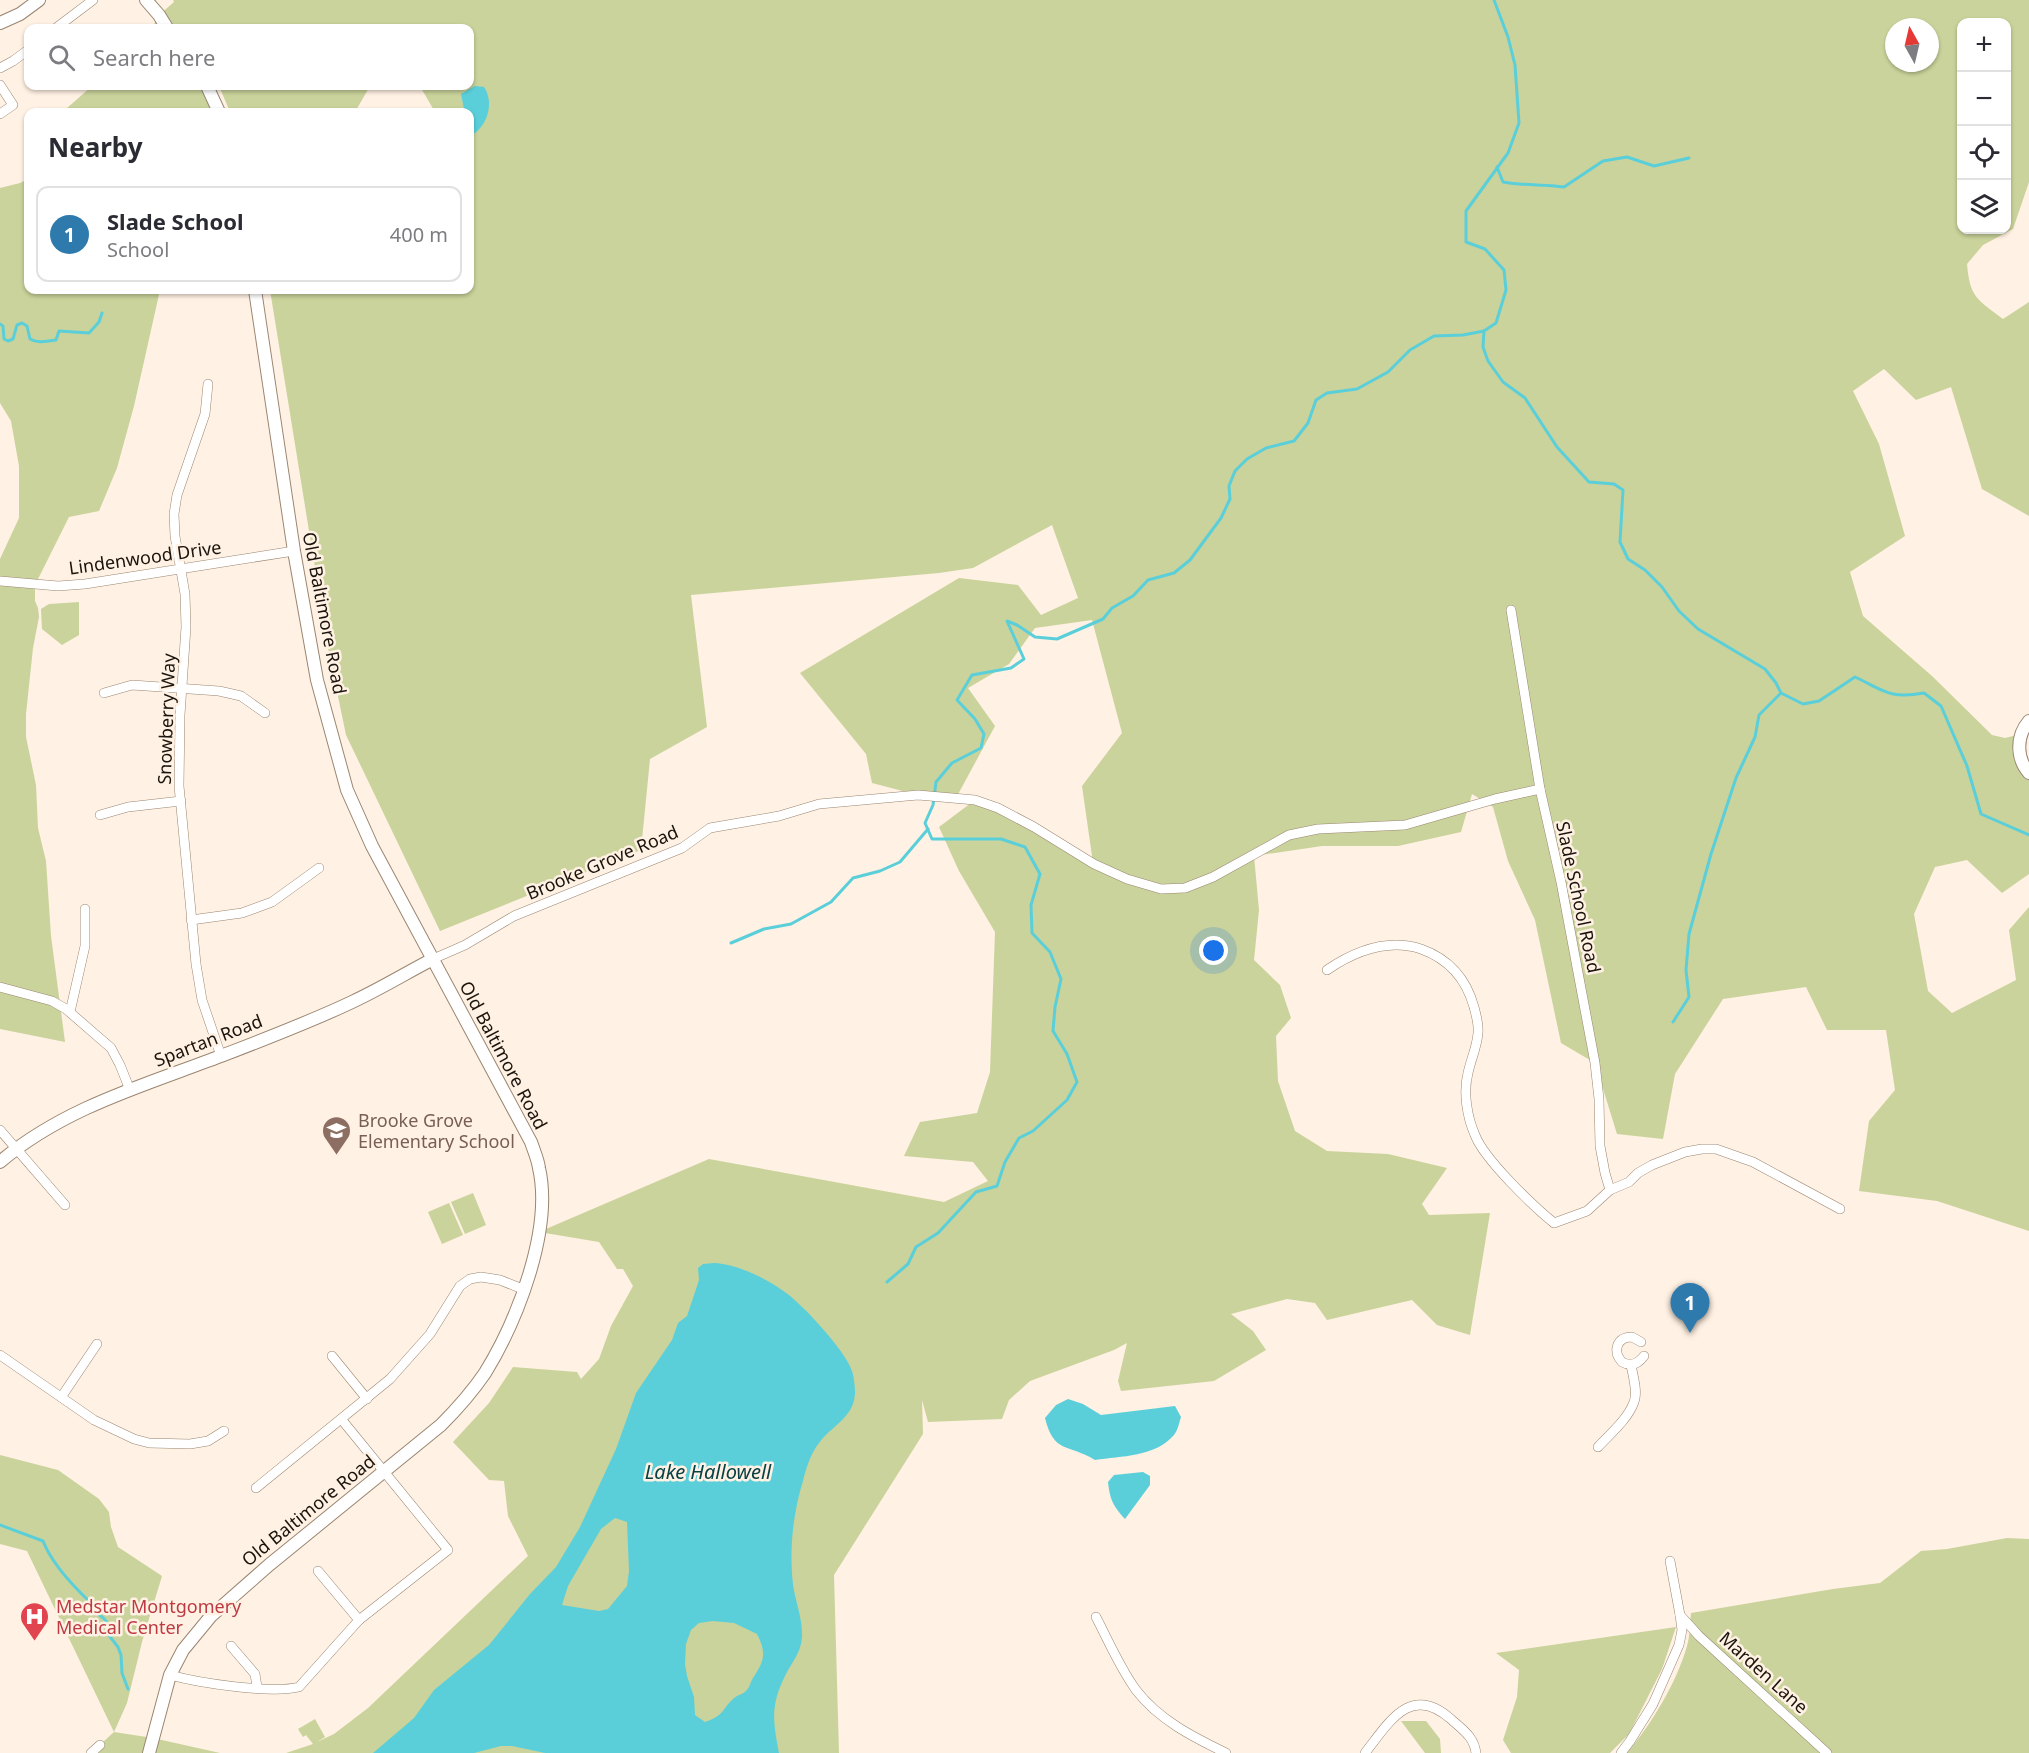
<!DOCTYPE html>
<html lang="en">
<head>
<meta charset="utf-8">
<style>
	body { margin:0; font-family:"Noto Sans",sans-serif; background:#f7f7f7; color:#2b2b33 }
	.controls { position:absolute; right:18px; top:18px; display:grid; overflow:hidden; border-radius:12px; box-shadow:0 2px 4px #0004 }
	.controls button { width:54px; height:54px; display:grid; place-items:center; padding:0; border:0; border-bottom:2px solid #e1e1e2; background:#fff; color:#2b2b33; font:30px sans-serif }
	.compass { position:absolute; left:1885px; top:18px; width:54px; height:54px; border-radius:50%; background:#fff; box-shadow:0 2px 4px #0004; rotate:352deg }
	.you { position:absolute; left:1214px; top:951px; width:21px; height:21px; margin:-15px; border:4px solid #fff; border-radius:50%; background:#1a73e8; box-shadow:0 0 0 9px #1a73e833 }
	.badge { display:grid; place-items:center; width:39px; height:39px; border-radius:50%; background:#2f7aad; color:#fff; font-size:20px; font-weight:700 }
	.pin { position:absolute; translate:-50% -50px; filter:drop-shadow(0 2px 3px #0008) }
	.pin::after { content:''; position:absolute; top:32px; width:21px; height:18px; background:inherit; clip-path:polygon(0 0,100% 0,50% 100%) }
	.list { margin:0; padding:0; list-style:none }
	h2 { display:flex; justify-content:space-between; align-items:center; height:78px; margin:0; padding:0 24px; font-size:26px }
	h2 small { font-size:20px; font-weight:400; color:#7c7c81 }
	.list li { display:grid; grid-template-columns:39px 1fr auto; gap:18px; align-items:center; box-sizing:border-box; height:96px; margin:0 12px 12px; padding:0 12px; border:2px solid #e1e1e2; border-radius:12px }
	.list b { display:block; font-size:22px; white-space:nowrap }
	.list p { margin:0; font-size:20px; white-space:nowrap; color:#7c7c81 }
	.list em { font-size:20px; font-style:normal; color:#7c7c81 }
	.icon { flex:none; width:33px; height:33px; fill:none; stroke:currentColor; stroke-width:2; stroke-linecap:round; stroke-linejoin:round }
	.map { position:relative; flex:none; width:2029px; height:1753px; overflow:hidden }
	.search { position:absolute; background:#fff; box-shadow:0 2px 4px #0004; left:24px; top:24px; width:450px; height:66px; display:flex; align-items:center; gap:15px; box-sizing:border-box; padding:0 21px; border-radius:12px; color:#7c7c81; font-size:22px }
	.panel { position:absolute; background:#fff; box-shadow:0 2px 4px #0004; left:24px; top:108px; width:450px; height:186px; border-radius:12px }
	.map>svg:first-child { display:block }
	.green { fill:#cad39b; fill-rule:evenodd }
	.water { fill:#5acfda; fill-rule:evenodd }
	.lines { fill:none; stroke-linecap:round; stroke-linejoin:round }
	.stream { stroke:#5acfda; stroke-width:3 }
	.minor-casing { stroke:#9a8671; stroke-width:10 }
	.tertiary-casing { stroke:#9a8671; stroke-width:14 }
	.minor { stroke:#fff; stroke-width:9 }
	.tertiary { stroke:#fff; stroke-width:12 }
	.labels { text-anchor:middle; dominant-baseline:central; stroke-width:5; stroke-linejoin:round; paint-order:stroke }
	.street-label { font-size:18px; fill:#1b140c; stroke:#fff1e3 }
	.education-label { font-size:18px; fill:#785e54; stroke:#fff1e3; text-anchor:start }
	.health-label { font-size:18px; fill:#be3a42; stroke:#fff1e3; text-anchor:start }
	.water-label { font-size:20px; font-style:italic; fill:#074045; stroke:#fff1e3 }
</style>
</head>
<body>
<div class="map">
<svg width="2029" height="1753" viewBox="0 0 2029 1753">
	<rect width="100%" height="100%" fill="#fff1e3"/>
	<g class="green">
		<path d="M173 0H2029V182L2013 229 1983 245 1967 264C1970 298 1977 299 2003 319L2029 302V516L1982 489 1951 387 1916 400 1884 369 1853 391 1879 444 1905 536 1850 572 1863 616 1932 676 1992 735 2005 738 2021 734 2029 773V874L2002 893 1967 860 1935 867 1914 914 1928 991 1952 1013 2016 980 2009 930 2029 907V1231L1937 1201 1859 1191 1869 1121 1895 1090 1886 1030H1827L1806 987 1723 999 1675 1074 1663 1139 1617 1134 1595 1063 1561 1043 1535 920 1508 861 1493 807 1472 794 1461 832 1398 846H1322L1254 856 1259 910 1254 960 1280 985 1291 1018 1276 1036 1278 1081 1295 1131 1327 1151 1388 1154 1447 1168 1422 1204 1429 1215 1490 1213 1470 1335 1437 1325 1412 1300 1327 1320 1315 1303 1287 1299 1231 1314 1253 1331 1266 1350 1214 1381 1121 1391 1118 1381 1127 1343 1114 1350 1030 1381 1009 1400 1002 1419 928 1422 922 1400 923 1434 834 1575 839 1753H286L313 1744 306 1735 303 1737 298 1729 315 1719 325 1737 317 1742 334 1734 368 1708 528 1556 508 1516 504 1481 489 1480 453 1442 489 1403 513 1367 577 1372 581 1379 599 1359 611 1326 633 1286 623 1269H617L599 1242 539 1232 709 1159 944 1202 988 1181 973 1162 904 1156 920 1122 977 1113 990 1072 995 932 959 871 939 827 975 800 1093 863 1082 786 1122 733 1092 620 1035 628 1009 664 968 688 995 726 956 798 918 795 872 783 866 754 800 673 959 578 1018 585 1041 615 1078 598 1052 525 973 568 939 573 691 595 707 727 650 759 641 850 440 931 346 735 328 648 270 290H470V112H435L421 88 401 86H470V28H175L161 17 167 28H152L159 15 174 2ZM1962 22H2006V230H1962ZM1894 27H1930V63H1894Z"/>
		<polygon points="92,86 207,86 219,112 65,112 66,109"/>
		<polygon points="219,86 370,86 355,112 230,112"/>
		<polygon points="28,179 28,290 160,290 134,406 117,468 99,511 69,517 35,585 35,601 38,608 39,617 33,648 26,714 26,737 36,785 38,828 46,861 51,936 65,1042 0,1029 0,559 19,518 19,466 11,421 0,403 0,188 20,183"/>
		<polygon points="79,602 79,635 62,645 42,629 41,609 49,604"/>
		<polygon points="473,1193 486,1225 465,1234 451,1202"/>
		<polygon points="449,1203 463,1235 442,1244 428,1212"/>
		<polygon points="0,1455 58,1470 99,1499 109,1512 111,1527 118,1547 162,1576 142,1642 127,1703 114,1732 153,1738 220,1753 91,1753 114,1732 27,1551 0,1544"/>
		<path d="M2007 1538 2029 1539V1753H1627C1651 1725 1677 1682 1687 1646 1690 1636 1690 1624 1691 1613L1833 1589 1880 1583 1921 1551 1947 1549Z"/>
		<polygon points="1676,1627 1662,1669 1629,1734 1610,1753 1511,1753 1503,1740 1517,1697 1519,1670 1496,1653"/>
		<polygon points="1401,1721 1426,1721 1440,1739 1441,1753 1425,1753"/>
	</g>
	<g class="water">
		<path d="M475 86 484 87C495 103 487 128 470 136V112L464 109 461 94Z"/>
		<path d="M714 1263C738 1264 770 1280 789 1295 806 1309 845 1350 852 1371 854 1377 855 1387 855 1393 854 1418 831 1426 819 1443 811 1453 806 1468 803 1481 793 1513 789 1550 793 1584 795 1601 803 1619 802 1637 801 1653 792 1662 786 1674 770 1705 773 1721 779 1753H545L512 1746H501L474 1753H373L414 1718 434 1690 489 1645 530 1594 556 1567 580 1527 616 1449 636 1393 672 1340 678 1323 687 1316 699 1280 698 1268 703 1264ZM615 1518 627 1522 629 1571 627 1586 608 1609 599 1611 562 1605 568 1586 601 1529ZM713 1621 734 1623 757 1634C767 1654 764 1661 753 1678 750 1683 750 1687 746 1691 743 1694 738 1695 734 1698 721 1710 725 1715 705 1722L695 1715 694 1697 687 1676 685 1664 686 1644 691 1630 699 1623Z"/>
		<path d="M1068 1399 1083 1404 1101 1415 1175 1406 1181 1417C1179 1423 1178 1430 1174 1435 1155 1457 1121 1456 1095 1460 1067 1443 1054 1454 1045 1418L1056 1405Z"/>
		<path d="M1143 1472 1150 1476V1485L1125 1519C1113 1506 1110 1500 1108 1482L1114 1475Z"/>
	</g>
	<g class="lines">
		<g class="stream">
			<path d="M1497 167 1503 182C1525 186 1543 184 1564 187L1603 161 1627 157 1654 166 1689 158"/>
			<path d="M0 324 3 326 4 339 8 341 13 339 17 325 22 323 27 326 30 339C38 344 47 341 56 340L59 331 89 333 99 322 102 313"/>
			<path d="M1484 331 1483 347 1488 361 1503 382 1525 398 1557 447 1589 482 1614 484 1623 490 1620 542 1628 559 1645 570 1662 587 1679 611 1698 629 1765 669 1776 683 1781 693 1803 704 1819 701 1855 677C1885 691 1889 699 1924 693L1941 706 1967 766 1981 814 2029 835"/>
			<polyline points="731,943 764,929 791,924 831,902 853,878 880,871 900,862 928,829"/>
			<polyline points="1673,1022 1689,997 1686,970 1689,934 1711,854 1736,778 1755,737 1759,715 1781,693"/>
			<polyline points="887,1282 908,1264 916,1247 938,1233 976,1192 997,1186 1005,1162 1019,1138 1033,1131 1067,1100 1077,1082 1067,1054 1053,1031 1055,1007 1061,979 1050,952 1032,933 1031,905 1040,874 1025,847 1001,839 932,839 925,823 933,805 936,782 952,763 981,748 984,734 975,719 957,700 972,675 1011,668 1024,659 1007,621 1017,625 1035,637 1057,639 1103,619 1112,608 1133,596 1148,580 1174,573 1190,560 1221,518 1230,499 1229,486 1235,471 1247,459 1266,448 1294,441 1308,423 1316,400 1327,393 1357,389 1388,372 1410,350 1434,336 1463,335 1484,331 1496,323 1506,290 1504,270 1485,249 1466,242 1466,211 1508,153 1519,123 1515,65 1508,37 1494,0"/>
			<path d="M0 1525 43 1541C52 1564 72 1585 90 1602 93 1605 94 1610 98 1614 100 1616 103 1617 105 1620 109 1624 107 1629 107 1633L118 1647 121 1655 122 1673 128 1689"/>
		</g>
		<defs>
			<g id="minor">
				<polyline points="56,28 93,0"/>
				<polyline points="0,68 13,61 28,50"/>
				<polyline points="0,85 13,105 0,114"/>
				<polyline points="208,384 205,414 177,495 174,514 175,536 185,594 186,627 180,715 179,786 196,964 202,1000 221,1056"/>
				<polyline points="0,581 58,586 85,584 294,551"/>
				<polyline points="1511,610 1540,789 1561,882 1595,1063 1599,1099 1600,1146 1605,1173 1610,1190"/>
				<polyline points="104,693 132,685 219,691 241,696 265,713"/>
				<polyline points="100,815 128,807 181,801"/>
				<polyline points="191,920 242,913 272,902 319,868"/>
				<polyline points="433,959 465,945 514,916 682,848 710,828 779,816 819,804 918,795 975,800 998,808 1034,827 1094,864 1127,879 1161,889 1185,888 1213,877 1289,835 1318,829 1405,825 1495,799 1540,789"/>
				<path d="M1327 970C1355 951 1387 938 1421 949 1449 959 1466 978 1474 1007 1476 1015 1479 1024 1478 1033 1477 1047 1471 1059 1468 1073 1463 1092 1467 1117 1475 1135 1484 1159 1533 1206 1554 1223L1587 1211 1610 1190 1629 1182 1638 1173 1652 1165 1685 1152 1702 1149H1716L1753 1162 1840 1209"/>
				<polyline points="0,987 52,1001 66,1009 111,1048 120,1065 130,1090"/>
				<polyline points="70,1012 85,946 85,909"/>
				<polyline points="0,1130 65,1205"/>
				<path d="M1641 1342 1632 1337C1617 1337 1612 1351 1622 1362 1631 1367 1638 1364 1644 1356"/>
				<polyline points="0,1355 94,1420 134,1439 149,1443 190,1444 208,1441 224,1431"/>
				<polyline points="332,1356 367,1399"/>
				<polyline points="62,1396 97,1344"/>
				<path d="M1598 1447C1610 1434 1628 1419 1634 1402 1638 1392 1633 1376 1631 1365"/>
				<polyline points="256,1488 390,1379 430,1334 460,1286 470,1279 481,1277 500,1280 525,1290"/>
				<polyline points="318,1571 359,1620"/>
				<polyline points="1680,1615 1699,1636 1827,1753"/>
				<path d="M1096 1617C1109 1642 1120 1668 1136 1690 1159 1720 1193 1737 1226 1753"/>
				<polyline points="231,1646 255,1674 257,1687"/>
				<path d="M170 1675C199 1683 271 1694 299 1687L359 1620 448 1550 342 1420"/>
				<polyline points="91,1753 100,1745"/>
				<path d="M1365 1753C1390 1721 1411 1683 1452 1720 1463 1730 1474 1737 1476 1753"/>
				<polyline points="1621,1753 1630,1741 1653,1704 1679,1645 1682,1630 1680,1615 1670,1561"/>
			</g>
			<g id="tertiary">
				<polyline points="146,0 159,15 167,28"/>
				<polyline points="0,23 20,14 39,0"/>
				<polyline points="207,86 219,112"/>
				<path d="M2029 721C2016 736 2016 758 2029 773"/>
				<path d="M0 1162C63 1108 145 1085 221 1056 265 1039 310 1022 352 1002 380 989 406 973 433 959"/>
				<path d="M149 1753 170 1675 183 1650 211 1616 269 1565 441 1425C457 1409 472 1392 485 1373 517 1321 553 1230 539 1168 538 1160 534 1151 531 1142L372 846 347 790 317 680 294 551 255 290"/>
			</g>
		</defs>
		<use href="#minor" class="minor-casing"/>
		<use href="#tertiary" class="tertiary-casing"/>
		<use href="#minor" class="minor"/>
		<use href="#tertiary" class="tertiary"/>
	</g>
	<defs>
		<symbol id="school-pin" viewBox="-11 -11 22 30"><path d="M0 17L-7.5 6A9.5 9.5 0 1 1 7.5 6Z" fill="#8d6e63" stroke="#fff1e3"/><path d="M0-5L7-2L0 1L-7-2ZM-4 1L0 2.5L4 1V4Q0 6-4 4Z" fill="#fff"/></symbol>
		<symbol id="hospital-pin" viewBox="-11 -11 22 30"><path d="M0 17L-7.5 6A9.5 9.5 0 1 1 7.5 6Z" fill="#e0444e" stroke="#fff1e3"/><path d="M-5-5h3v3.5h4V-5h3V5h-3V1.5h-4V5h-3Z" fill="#fff"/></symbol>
	</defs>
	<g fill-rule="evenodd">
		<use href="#school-pin" x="320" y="1114" width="33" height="45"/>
		<use href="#hospital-pin" x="18" y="1600" width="33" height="45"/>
	</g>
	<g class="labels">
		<g class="street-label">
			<text transform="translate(145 557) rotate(-8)">Lindenwood Drive</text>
			<text transform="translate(325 613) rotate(79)">Old Baltimore Road</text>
			<text transform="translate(166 719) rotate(-88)">Snowberry Way</text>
			<text transform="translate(602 862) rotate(-23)">Brooke Grove Road</text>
			<text transform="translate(1579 897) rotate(78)">Slade School Road</text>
			<text transform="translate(208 1040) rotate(-21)">Spartan Road</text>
			<text transform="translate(504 1055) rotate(62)">Old Baltimore Road</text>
			<text transform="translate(308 1510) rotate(-39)">Old Baltimore Road</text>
			<text transform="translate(1764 1672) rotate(42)">Marden Lane</text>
		</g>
		<g class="education-label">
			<text x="358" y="1120">Brooke Grove<tspan x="358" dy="21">Elementary School</tspan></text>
		</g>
		<g class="health-label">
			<text x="56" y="1606">Medstar Montgomery<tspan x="56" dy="21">Medical Center</tspan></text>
		</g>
		<g class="water-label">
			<text x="708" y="1471">Lake Hallowell</text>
		</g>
	</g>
</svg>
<div class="controls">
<button>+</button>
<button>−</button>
<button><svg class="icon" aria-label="locate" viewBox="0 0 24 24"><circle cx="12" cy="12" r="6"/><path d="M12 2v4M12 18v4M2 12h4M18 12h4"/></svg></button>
<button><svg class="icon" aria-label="layers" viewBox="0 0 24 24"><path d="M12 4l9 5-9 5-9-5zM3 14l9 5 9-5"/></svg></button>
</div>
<svg class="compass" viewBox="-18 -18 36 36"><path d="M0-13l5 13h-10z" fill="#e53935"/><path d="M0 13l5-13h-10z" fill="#7c7c81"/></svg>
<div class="you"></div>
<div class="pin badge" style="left:1690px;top:1333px">1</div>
<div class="search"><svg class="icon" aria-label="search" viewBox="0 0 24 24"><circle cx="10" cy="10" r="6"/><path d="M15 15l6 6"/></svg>Search here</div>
<section class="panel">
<h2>Nearby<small></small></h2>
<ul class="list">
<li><span class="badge">1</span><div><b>Slade School</b><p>School</p></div><em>400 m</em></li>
</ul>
</section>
</div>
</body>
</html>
